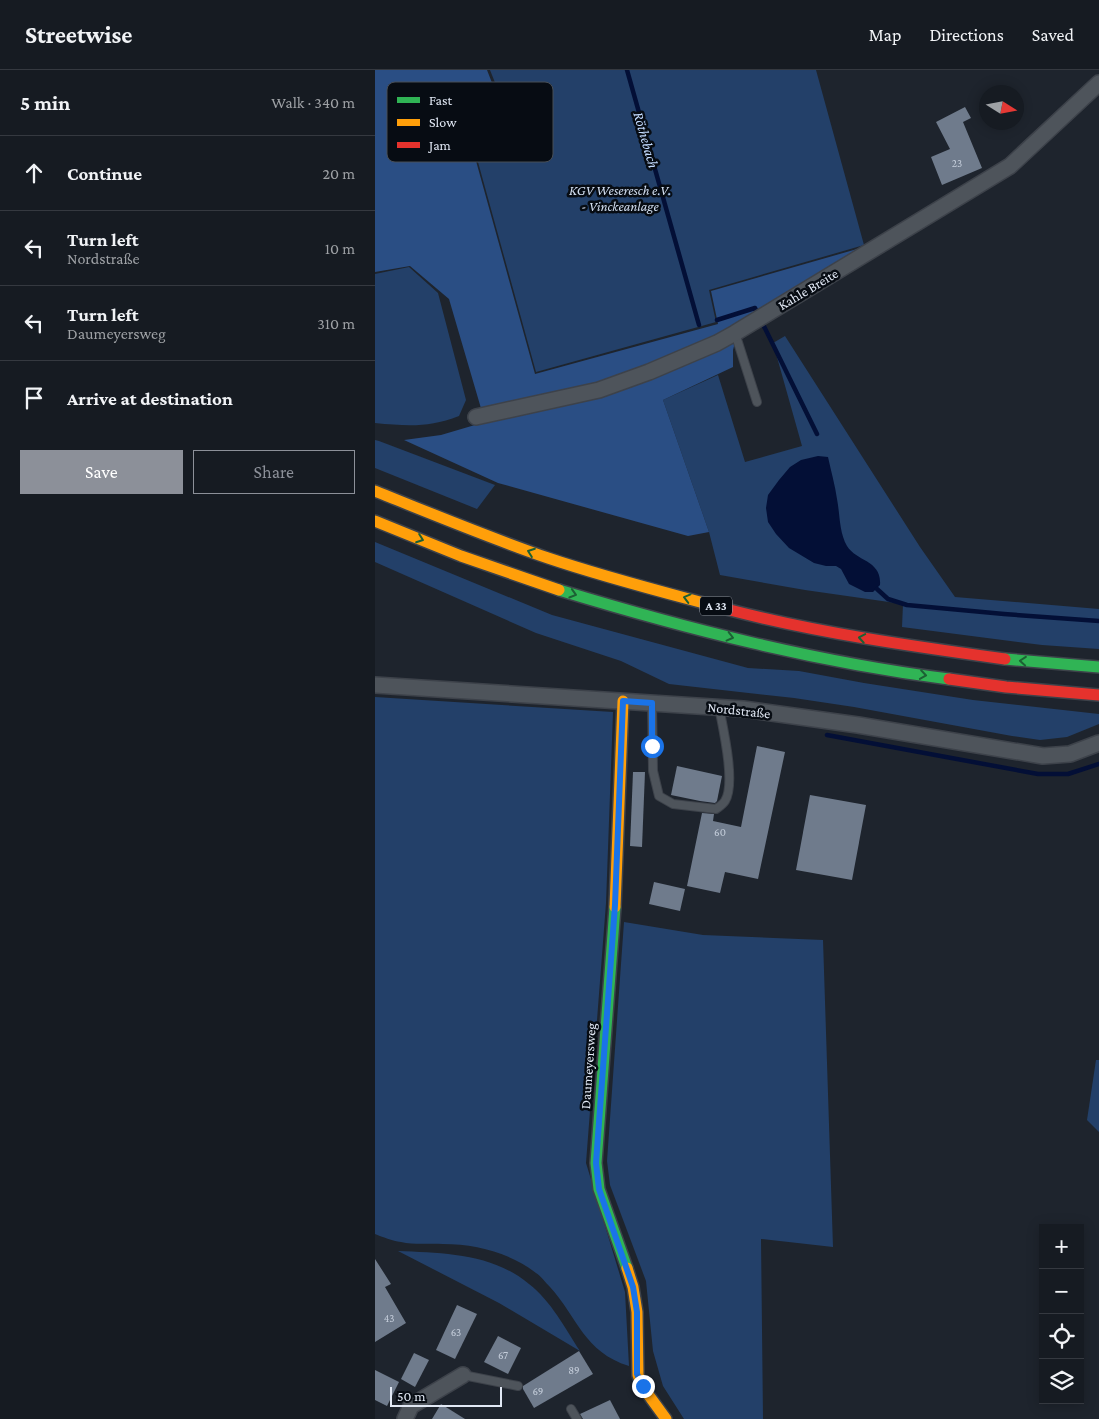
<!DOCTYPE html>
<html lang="en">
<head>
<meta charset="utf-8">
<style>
	body { margin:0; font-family:"Crimson Pro",serif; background:#23282f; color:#f1f3f6 }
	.controls { position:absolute; right:15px; bottom:15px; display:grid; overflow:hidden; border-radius:0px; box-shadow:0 2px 12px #0003 }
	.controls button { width:45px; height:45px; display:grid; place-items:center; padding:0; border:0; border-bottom:1px solid #353940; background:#161b22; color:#f1f3f6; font:25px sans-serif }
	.compass { position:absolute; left:604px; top:15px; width:45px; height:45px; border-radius:50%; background:#161b22; box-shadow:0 2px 12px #0003; rotate:101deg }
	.scale { position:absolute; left:15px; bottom:12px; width:112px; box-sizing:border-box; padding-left:5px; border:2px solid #e1e8f4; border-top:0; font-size:14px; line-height:18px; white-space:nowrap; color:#e1e8f4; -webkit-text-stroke:4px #070c13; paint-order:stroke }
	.stop { position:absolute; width:15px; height:15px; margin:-11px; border:4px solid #1a73e8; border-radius:50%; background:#fff }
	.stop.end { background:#1a73e8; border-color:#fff; box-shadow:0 1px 5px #0008 }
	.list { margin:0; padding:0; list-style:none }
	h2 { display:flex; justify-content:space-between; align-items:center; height:65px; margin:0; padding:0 20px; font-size:21px }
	h2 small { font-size:16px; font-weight:400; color:#9ea1a5 }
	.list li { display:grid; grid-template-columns:32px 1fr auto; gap:15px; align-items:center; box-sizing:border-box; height:75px; padding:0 20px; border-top:1px solid #353940 }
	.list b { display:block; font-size:19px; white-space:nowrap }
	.list p { margin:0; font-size:16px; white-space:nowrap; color:#9ea1a5 }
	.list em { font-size:16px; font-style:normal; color:#9ea1a5 }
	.actions { display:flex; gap:10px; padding:15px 20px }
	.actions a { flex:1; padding:11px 0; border:1px solid #8c9099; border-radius:0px; text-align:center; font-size:18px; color:#8c9099 }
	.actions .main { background:#8c9099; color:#fff }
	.icon { flex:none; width:28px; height:28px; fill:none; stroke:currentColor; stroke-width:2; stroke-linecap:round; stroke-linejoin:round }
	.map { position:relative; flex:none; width:724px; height:1349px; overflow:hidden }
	header { display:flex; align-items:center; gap:30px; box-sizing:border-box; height:70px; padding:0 25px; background:#161b22; border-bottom:1px solid #353940 }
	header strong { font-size:24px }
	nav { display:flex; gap:28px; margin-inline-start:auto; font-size:18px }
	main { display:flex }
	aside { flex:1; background:#161b22 }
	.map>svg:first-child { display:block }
	.green { fill:#234069 }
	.forest { fill:#2a4e84 }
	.water { fill:#030f36 }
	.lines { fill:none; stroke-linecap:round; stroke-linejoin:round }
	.stream { stroke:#030f36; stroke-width:4.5 }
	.building { fill:#6f7b8c }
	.lane-casing { stroke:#3d424a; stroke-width:10 }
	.street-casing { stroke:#3d424a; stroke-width:18 }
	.fast-casing { stroke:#3d424a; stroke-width:14 }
	.slow-casing { stroke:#3d424a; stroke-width:14 }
	.jam-casing { stroke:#3d424a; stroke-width:14 }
	.lane { stroke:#4e545b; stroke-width:8 }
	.street { stroke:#4e545b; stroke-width:15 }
	.fast { stroke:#30b455; stroke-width:11 }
	.slow { stroke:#ff9f0a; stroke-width:11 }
	.jam { stroke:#e5322d; stroke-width:11 }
	.oneway { stroke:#1c6034 }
	.route { stroke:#1a73e8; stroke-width:6 }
	.labels { text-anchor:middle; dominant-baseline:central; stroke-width:5; stroke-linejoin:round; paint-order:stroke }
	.number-label { font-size:11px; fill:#c4cdda }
	.shield { fill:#070c13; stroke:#a0a6b0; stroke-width:1 }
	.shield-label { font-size:12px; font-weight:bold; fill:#e1e8f4 }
	.park-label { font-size:14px; font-style:italic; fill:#d2def0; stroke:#070c13 }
	.street-label { font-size:14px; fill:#e1e8f4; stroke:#070c13 }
	.water-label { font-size:15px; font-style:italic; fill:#c3dbff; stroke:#070c13 }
	.key { fill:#070c13; stroke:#484e56; stroke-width:1 }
	.key-label { font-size:14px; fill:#e1e8f4 }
</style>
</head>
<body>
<header>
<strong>Streetwise</strong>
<nav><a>Map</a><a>Directions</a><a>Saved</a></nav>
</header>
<main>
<aside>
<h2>5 min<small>Walk · 340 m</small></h2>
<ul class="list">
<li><svg class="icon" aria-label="ahead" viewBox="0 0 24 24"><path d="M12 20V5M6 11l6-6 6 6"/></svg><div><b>Continue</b></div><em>20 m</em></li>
<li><svg class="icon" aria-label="left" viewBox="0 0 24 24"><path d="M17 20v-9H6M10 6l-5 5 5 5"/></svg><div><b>Turn left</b><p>Nordstraße</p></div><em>10 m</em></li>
<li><svg class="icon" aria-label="left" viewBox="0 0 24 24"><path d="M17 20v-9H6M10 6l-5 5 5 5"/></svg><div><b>Turn left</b><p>Daumeyersweg</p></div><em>310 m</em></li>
<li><svg class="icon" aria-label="arrive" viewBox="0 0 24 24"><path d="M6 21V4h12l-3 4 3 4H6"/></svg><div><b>Arrive at destination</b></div></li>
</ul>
<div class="actions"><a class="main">Save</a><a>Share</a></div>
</aside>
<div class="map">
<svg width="724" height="1349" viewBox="0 0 724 1349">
	<rect width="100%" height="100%" fill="#1e242d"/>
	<g class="green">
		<polygon points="115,0 441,0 489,175 334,220 341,252 161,302 95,63 124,56 131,40"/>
		<path d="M34 197 63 223 91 330 84 346C53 358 32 356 0 353V204Z"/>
		<polygon points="410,266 545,477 580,527 724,539 724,579 667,575 527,557 528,534 430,520 345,505 334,462 288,330 343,305 370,392 427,376 398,273"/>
		<polygon points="0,370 4,371 120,415 102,439 0,398"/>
		<polygon points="0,472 177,545 373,598 424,601 489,613 598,630 724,644 724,654 692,667 665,670 637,666 479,637 419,628 294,614 246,591 161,563 0,492"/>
		<path d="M0 627 238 642 231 833 211 1093 250 1222 254 1296C209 1282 203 1248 175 1217 170 1212 166 1206 161 1203 135 1183 101 1174 68 1174 54 1173 39 1175 26 1172 17 1171 8 1167 0 1164Z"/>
		<polygon points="249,852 328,865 448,870 458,1177 386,1169 388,1349 309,1349 288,1316 278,1281 271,1211 235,1115 232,1091"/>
		<polygon points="721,990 724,990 724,1062 712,1050"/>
		<path d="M23 1181C68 1183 117 1183 154 1214 176 1231 190 1258 205 1281L124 1233Z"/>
	</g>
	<polygon class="forest" points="0,0 112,0 128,41 122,54 93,62 160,304 343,254 336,221 489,177 365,253 358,280 358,297 288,330 334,462 313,466 123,413 29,370 66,365 110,352 74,229 35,196 0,202"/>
	<path class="water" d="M443 386 453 387C456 401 460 415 462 429 465 444 464 462 472 476 482 492 507 490 505 515L498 522H490L474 514 466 499 461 496H451L439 493 414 478 401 464 393 452 391 438 393 425 404 410 415 397 426 390Z"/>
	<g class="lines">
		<g class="stream">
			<polyline points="252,0 324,255"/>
			<polyline points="342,250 380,238 442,364"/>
			<polyline points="502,519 513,529 532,535 629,544 724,551"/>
			<polyline points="452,665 663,704 693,704 724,694"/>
		</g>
	</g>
	<g class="building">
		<polygon points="590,37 596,48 588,52 607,98 567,115 556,87 575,79 561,52"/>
		<polygon points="382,676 410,682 383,809 350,802 345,823 312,816 327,743 339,744 338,751 366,757"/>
		<polygon points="302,696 347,706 342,731 340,733 325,731 296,725"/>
		<polygon points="258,702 270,702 267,777 255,776"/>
		<polygon points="435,725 491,735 477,810 421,800"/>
		<polygon points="279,812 310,819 305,841 274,834"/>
		<polygon points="0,1189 16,1214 10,1217 31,1253 0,1272"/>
		<polygon points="82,1235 102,1244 80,1289 61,1280"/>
		<polygon points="123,1266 146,1278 133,1304 109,1292"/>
		<polygon points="204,1281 218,1304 159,1338 148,1319 148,1316"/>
		<polygon points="39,1283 54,1290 40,1317 26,1309"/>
		<polygon points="0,1300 24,1312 12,1336 0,1330"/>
		<polygon points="235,1330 245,1349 208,1349 205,1344"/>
		<polygon points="66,1334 90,1349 57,1349"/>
	</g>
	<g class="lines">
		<defs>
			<g id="lane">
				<polyline points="360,263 382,332"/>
				<path d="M277 633 278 701 284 726 298 734 341 739C344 737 348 734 350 731 361 714 348 658 344 637"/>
				<polyline points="88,1305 143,1316"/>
				<polyline points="196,1339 202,1349"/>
			</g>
			<g id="street">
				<polyline points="101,347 224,320 274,302 342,273 360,263 635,96 724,13"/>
				<polyline points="0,615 368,639 483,655 668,686 695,684 724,673"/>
				<polyline points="30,1349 36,1336 88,1305"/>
			</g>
			<g id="fast">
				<path d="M184 520C312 559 441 592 574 609"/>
				<polyline points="630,589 724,597"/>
				<polyline points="240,837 221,1093 224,1119 252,1198"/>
			</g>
			<g id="slow">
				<path d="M0 421C57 444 115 468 173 488 232 508 292 523 351 539"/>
				<polyline points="0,451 86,486 184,520"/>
				<polyline points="240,837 248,631"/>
				<polyline points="252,1198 258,1217 262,1242 263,1305 267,1316 291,1349"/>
			</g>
			<g id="jam">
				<path d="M351 539C443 563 536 576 630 589"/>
				<polyline points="574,609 631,617 724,625"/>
			</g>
		</defs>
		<use href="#lane" class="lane-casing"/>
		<use href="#street" class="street-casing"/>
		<use href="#fast" class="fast-casing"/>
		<use href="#slow" class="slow-casing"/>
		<use href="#jam" class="jam-casing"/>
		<use href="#lane" class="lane"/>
		<use href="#street" class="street"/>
		<use href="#fast" class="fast"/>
		<use href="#slow" class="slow"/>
		<use href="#jam" class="jam"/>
	</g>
	<defs><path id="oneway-chevron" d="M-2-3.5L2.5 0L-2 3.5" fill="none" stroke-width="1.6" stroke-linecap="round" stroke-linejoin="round" transform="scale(1.25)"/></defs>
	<g class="oneway">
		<use href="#oneway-chevron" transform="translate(45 469) rotate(20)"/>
		<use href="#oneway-chevron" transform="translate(156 482) rotate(-160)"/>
		<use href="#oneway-chevron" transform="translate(198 524) rotate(17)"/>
		<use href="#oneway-chevron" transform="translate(312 528) rotate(-165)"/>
		<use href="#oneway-chevron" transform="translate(355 567) rotate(14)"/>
		<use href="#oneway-chevron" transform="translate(487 568) rotate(-170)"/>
		<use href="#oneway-chevron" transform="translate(648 591) rotate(-175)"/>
		<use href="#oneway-chevron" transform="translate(548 605) rotate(8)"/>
	</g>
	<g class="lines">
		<polyline class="route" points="268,1316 262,1304 262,1242 258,1217 224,1119 221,1093 240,835 248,631 277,633 277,676"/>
	</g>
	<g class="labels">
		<g class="number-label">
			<text x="582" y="93">23</text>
			<text x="345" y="762">60</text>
			<text x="14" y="1248">43</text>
			<text x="81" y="1262">63</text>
			<text x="128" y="1285">67</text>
			<text x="199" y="1300">89</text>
			<text x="163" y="1321">69</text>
		</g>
		<rect class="shield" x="325" y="526.5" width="32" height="19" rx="4"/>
		<g class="shield-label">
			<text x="341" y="536">A 33</text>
		</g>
		<g class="park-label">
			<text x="245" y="120">KGV Weseresch e.V.<tspan x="245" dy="16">- Vinckeanlage</tspan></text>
		</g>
		<g class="street-label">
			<text transform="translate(433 219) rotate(-31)">Kahle Breite</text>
			<text transform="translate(364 640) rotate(6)">Nordstraße</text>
			<text transform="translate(213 996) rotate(-86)">Daumeyersweg</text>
		</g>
		<g class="water-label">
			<text transform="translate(271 70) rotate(74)">Röthebach</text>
		</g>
	</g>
	<rect x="12" y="12" width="166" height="80" rx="8" class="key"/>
	<rect x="22" y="27" width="23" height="6" fill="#30b455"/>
	<rect x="22" y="49" width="23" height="7" fill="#ff9f0a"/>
	<rect x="22" y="72" width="23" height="6" fill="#e5322d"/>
	<g class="key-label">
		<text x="54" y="35">Fast</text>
		<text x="54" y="57">Slow</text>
		<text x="54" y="80">Jam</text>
	</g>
</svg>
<div class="controls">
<button>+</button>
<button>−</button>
<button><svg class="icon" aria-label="locate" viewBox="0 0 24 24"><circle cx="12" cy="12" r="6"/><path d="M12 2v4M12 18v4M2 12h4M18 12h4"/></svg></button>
<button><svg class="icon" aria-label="layers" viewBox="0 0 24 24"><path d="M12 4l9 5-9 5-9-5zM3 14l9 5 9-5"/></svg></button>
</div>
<svg class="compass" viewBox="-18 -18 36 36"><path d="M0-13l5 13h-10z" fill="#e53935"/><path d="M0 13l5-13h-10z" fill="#9ea1a5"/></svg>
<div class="scale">50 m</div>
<div class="stop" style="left:277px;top:676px"></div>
<div class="stop end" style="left:268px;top:1316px"></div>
</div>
</main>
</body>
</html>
